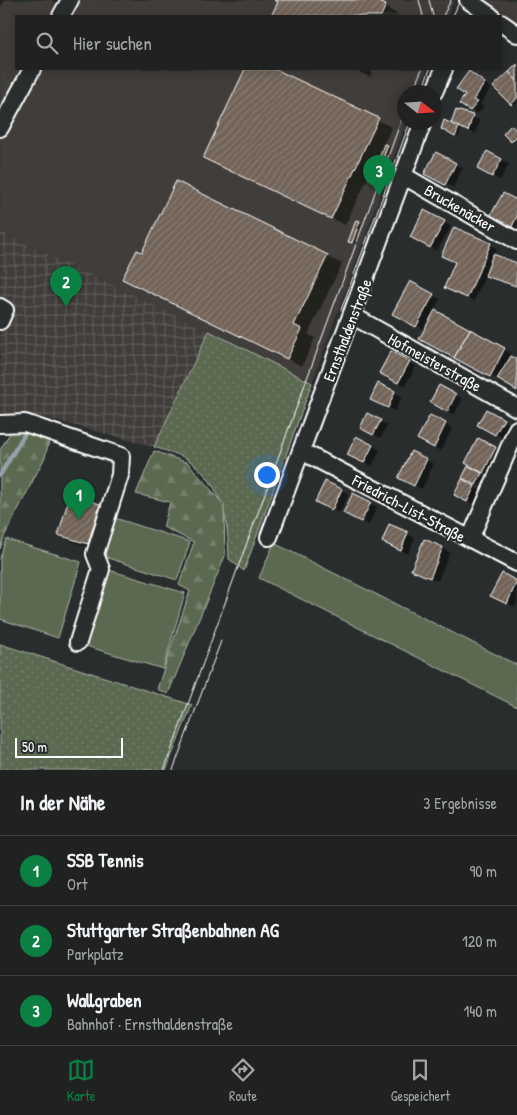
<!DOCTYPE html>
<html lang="de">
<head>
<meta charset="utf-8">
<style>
	body { margin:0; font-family:"Patrick Hand",sans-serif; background:#282a2a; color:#f1f3f6 }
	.compass { position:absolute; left:397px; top:85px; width:45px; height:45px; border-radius:50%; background:#202222; box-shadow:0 2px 12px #0003; rotate:107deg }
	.scale { position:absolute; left:15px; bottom:12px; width:108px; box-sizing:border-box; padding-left:5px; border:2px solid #fff; border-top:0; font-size:14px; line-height:18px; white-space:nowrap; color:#fff; -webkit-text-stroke:4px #2a2d2e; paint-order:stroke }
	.you { position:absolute; left:266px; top:474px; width:18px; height:18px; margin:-12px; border:4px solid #fff; border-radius:50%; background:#1a73e8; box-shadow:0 0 0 8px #1a73e833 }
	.badge { display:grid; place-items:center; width:32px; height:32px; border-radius:50%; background:#0b8043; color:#fff; font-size:16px; font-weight:700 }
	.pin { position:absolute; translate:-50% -41px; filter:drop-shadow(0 1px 2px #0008) }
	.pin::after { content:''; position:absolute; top:26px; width:18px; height:15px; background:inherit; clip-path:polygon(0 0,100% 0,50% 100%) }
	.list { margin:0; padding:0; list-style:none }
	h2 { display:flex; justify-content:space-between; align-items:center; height:65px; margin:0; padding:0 20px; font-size:21px }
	h2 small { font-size:16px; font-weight:400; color:#a2a4a5 }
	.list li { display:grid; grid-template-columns:32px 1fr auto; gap:15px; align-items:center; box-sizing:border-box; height:70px; padding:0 20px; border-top:1px solid #3d3f40 }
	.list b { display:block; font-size:19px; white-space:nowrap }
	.list p { margin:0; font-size:16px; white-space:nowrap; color:#a2a4a5 }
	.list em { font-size:16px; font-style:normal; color:#a2a4a5 }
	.icon { flex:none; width:28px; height:28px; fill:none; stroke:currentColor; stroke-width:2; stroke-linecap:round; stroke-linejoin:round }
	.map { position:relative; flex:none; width:517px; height:770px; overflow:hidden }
	.search { position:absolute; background:#202222; box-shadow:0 2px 12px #0003; left:15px; right:15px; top:15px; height:55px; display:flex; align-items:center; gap:12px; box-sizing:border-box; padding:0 18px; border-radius:0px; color:#a2a4a5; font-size:19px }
	.sheet { height:275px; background:#202222 }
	nav { display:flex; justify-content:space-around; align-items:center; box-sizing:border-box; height:70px; border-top:1px solid #3d3f40; background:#202222; font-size:14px; color:#a2a4a5 }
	nav a { display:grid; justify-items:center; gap:2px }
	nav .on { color:#0b8043 }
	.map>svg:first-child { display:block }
	.built { fill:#403e3b }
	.industrial { fill:url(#industrial-grid) }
	.grass { fill:url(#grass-dots); stroke:#adb4a8 }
	.forest { fill:url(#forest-firs); stroke:#adb4a8 }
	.garden { fill:#5b6951; stroke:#adb4a8 }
	.shadow { fill:#0007 }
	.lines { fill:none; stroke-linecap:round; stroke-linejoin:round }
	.stream { stroke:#92a2a8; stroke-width:4.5 }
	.building { fill:url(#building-hatch); stroke:#fff }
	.minor-casing { stroke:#fff; stroke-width:20 }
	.minor { stroke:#2a2d2e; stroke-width:16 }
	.tram { stroke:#fff; stroke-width:1 }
	.labels { text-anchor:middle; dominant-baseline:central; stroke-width:4.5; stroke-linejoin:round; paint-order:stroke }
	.street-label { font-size:16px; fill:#fff; stroke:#2a2d2e }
</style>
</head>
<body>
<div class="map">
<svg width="517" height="770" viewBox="0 0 517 770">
	<defs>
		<pattern id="industrial-grid" width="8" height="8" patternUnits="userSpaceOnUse" patternTransform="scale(1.25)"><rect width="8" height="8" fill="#403e3b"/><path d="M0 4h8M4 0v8" fill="none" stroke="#5d5b58"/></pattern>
		<pattern id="grass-dots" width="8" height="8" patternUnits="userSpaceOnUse" patternTransform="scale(1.25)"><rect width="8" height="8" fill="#5b6951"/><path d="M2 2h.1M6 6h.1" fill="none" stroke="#74806b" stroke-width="1.8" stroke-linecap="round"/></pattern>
		<pattern id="forest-firs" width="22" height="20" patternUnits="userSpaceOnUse" patternTransform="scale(1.25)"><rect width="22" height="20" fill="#5b6951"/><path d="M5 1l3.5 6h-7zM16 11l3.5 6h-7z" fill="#74806b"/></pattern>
		<pattern id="building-hatch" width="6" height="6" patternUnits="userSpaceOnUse" patternTransform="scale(1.25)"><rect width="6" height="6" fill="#726459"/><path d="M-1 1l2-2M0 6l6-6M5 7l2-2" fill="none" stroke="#877b72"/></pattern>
	</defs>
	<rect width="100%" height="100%" fill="#2a2d2e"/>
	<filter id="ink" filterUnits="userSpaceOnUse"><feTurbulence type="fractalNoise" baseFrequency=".02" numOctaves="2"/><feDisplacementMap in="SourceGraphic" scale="10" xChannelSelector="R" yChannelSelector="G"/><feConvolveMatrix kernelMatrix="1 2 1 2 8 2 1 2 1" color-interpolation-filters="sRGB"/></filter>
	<g filter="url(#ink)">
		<g class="built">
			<polygon points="0,0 454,0 447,16 16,16 16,69 427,69 417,92 404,92 404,122 406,123 312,383 209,331 0,232"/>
			<polygon points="465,0 517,0 517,38 487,16"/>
		</g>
		<polygon class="industrial" points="0,232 209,331 154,447 43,417 0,422"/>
		<g class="grass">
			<path d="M209 331 312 383 244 571 229 559C228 520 224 487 190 461 181 454 165 451 154 447Z"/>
			<polygon points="0,644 192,705 166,770 0,770"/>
		</g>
		<g class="forest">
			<polygon points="13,428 50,437 45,457 4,537 0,549 0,450"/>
			<polygon points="154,451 188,463 224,505 225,556 168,694 157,689 190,591 179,585 194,542 163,527 170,502 136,494"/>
		</g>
		<g class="garden">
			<polygon points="115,518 190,542 177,580 102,556"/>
			<polygon points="6,539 81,562 58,638 0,619 0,558"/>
			<polygon points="274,543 517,665 517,707 259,578"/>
			<polygon points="109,570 185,593 163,669 86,646"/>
		</g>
		<g class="shadow">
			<polygon points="0,0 5,0 0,8"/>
			<polygon points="51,0 72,0 67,9"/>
			<polygon points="277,0 372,0 399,15 272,16 279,1"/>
			<polygon points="517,65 517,103 514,105 511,104"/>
			<polygon points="247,69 273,69 392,127 383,145 390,148 383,168 377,165 382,151 381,151 345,225 205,157"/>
			<polygon points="353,69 373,69 370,77"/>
			<polygon points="477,77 491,88 480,105 484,107 477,114 470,110"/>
			<polygon points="457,112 480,120 475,134 462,128 458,138 442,129 452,125"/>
			<polygon points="515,129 517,131 515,142 512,141"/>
			<polygon points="488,152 509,164 500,180 479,169"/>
			<polygon points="436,154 463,168 453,187 426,173"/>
			<polygon points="177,183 342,264 308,334 315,338 302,366 138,286 142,254"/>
			<polygon points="517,201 517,231 491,217"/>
			<polygon points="425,212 451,226 437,251 411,237"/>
			<polygon points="359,223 362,224 355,244 350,242"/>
			<polygon points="490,245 497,249 494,256 517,264 517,287 486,274 474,301 452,291 456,262"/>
			<polygon points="411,283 440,299 434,311 511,353 510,357 517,361 517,390 421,338 425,330 394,313"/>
			<polygon points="392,352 416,366 405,386 380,372"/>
			<polygon points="379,385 402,396 395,411 379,403"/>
			<polygon points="440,386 463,399 454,415 431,402"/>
			<polygon points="486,411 510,424 503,438 479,424"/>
			<polygon points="368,415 387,425 381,438 368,432"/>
			<polygon points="445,424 452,428 441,451 426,443"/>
			<polygon points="373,446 380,450 372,466 356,459"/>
			<polygon points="495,448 502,452 490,475 474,467"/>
			<polygon points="411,452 434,464 422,489 406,481"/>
			<polygon points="469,467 485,476 480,486 464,478"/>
			<polygon points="462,481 482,491 475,505 462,499"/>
			<polygon points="326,482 349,494 339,513 323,505"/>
			<polygon points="71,496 100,505 110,512 99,550 70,541 59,534"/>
			<polygon points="370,503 377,507 369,525 352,517"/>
			<polygon points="390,526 415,538 408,554 390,546"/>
			<polygon points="425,541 450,552 438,581 420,574"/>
			<polygon points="503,575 517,582 517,603 515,607 499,600"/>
		</g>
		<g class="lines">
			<polyline class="stream" points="0,475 24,435"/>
		</g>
		<g class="building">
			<polygon points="274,0 375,0 386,5 381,16 271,16 278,2"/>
			<polygon points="517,64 517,81 509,72"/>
			<polygon points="245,69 275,69 379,118 331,219 203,158"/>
			<polygon points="469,71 485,83 473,100 478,102 470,111 459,104 465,95 456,89"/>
			<polygon points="509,72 517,81 517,98 511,105 493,87"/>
			<polygon points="456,110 473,115 468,131 451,124"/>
			<polygon points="444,120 459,127 455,137 441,129"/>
			<polygon points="511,125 517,131 517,136 511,142 503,134"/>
			<polygon points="384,144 388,145 380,167 376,166"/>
			<polygon points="487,151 502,159 492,177 477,169"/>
			<polygon points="436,152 456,163 445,185 424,174"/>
			<polygon points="176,181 328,255 294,325 302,329 287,359 122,279 137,250 142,252"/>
			<polygon points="503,193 517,200 517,216 511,229 489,218"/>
			<polygon points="424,210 445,221 430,248 410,237"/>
			<polygon points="356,220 360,221 352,243 348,242"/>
			<polygon points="454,227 491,243 467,298 444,288 455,262 441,256"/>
			<polygon points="493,254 517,263 516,286 485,276"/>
			<polygon points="410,281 434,294 416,327 392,314"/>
			<polygon points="435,310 470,329 454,358 419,339"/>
			<polygon points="470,329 505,348 490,377 454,358"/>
			<polygon points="391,351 410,361 398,383 379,373"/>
			<polygon points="511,356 517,359 517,391 497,379"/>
			<polygon points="378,383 395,391 388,408 370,400"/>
			<polygon points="439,385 456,394 447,412 430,402"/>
			<polygon points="486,409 504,419 495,435 477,425"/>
			<polygon points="367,413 381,420 373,435 360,428"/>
			<polygon points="430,415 446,423 434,448 417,439"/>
			<polygon points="356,436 373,445 364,463 347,455"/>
			<polygon points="478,438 496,447 483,473 465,463"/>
			<polygon points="411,451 427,459 414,486 398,478"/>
			<polygon points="468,466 482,473 476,485 462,478"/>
			<polygon points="462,479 475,486 467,502 454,495"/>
			<polygon points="325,481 342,489 332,510 315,502"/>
			<polygon points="353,493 371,502 361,522 343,513"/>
			<polygon points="70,495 100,504 88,544 58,535"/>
			<polygon points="389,524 408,532 401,551 382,542"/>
			<polygon points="424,539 443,547 430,578 411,570"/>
			<polygon points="502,573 517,581 507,604 490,596"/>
		</g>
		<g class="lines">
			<defs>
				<g id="minor">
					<polyline points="468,0 491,16"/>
					<polyline points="61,16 70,0"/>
					<polyline points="501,23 517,34"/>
					<polyline points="434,92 444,69"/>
					<polyline points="0,128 32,69"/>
					<polyline points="404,176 517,241"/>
					<polyline points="0,307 5,310 0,321"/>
					<polyline points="353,316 517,408"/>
					<polyline points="0,424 25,423 121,456 120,475 95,554 101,569 78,642"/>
					<polyline points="301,451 517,563"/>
					<polyline points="269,537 423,122"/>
					<polyline points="470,539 517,429"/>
				</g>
			</defs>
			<use href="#minor" class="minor-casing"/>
			<use href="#minor" class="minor"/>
			<g class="tram">
				<polyline points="419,0 423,16"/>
				<polyline points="429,0 433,16"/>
				<polyline points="443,16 451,0"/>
				<polyline points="453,16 460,0"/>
				<polyline points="412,92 422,69"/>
				<polyline points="421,92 430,69"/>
				<polyline points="341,310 410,122"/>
				<polyline points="164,770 404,113"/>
				<polyline points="173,770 221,641"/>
			</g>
		</g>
	</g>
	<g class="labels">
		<g class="street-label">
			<text transform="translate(460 208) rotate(30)">Bruckenäcker</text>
			<text transform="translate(347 330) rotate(-69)">Ernsthaldenstraße</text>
			<text transform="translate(435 362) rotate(29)">Hofmeisterstraße</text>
			<text transform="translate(409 508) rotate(28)">Friedrich-List-Straße</text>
		</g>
	</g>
</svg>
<svg class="compass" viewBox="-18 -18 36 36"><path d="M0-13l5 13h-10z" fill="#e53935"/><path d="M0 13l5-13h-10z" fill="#a2a4a5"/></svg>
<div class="scale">50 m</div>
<div class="you"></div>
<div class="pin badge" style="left:79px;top:520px">1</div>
<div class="pin badge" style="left:66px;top:307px">2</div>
<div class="pin badge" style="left:379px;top:196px">3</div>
<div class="search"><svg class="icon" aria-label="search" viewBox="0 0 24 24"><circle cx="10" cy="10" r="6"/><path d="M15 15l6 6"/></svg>Hier suchen</div>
</div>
<section class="sheet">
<h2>In der Nähe<small>3 Ergebnisse</small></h2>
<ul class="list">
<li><span class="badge">1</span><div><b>SSB Tennis</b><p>Ort</p></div><em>90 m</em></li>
<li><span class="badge">2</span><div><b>Stuttgarter Straßenbahnen AG</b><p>Parkplatz</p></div><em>120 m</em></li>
<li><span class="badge">3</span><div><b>Wallgraben</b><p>Bahnhof · Ernsthaldenstraße</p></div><em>140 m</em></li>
</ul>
</section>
<nav>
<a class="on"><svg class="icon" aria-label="map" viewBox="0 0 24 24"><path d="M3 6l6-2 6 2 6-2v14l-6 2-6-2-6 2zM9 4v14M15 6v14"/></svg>Karte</a>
<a><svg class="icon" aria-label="directions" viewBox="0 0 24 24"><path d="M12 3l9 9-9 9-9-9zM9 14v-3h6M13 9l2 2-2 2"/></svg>Route</a>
<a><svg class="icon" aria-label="saved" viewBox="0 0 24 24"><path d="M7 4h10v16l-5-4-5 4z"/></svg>Gespeichert</a>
</nav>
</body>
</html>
